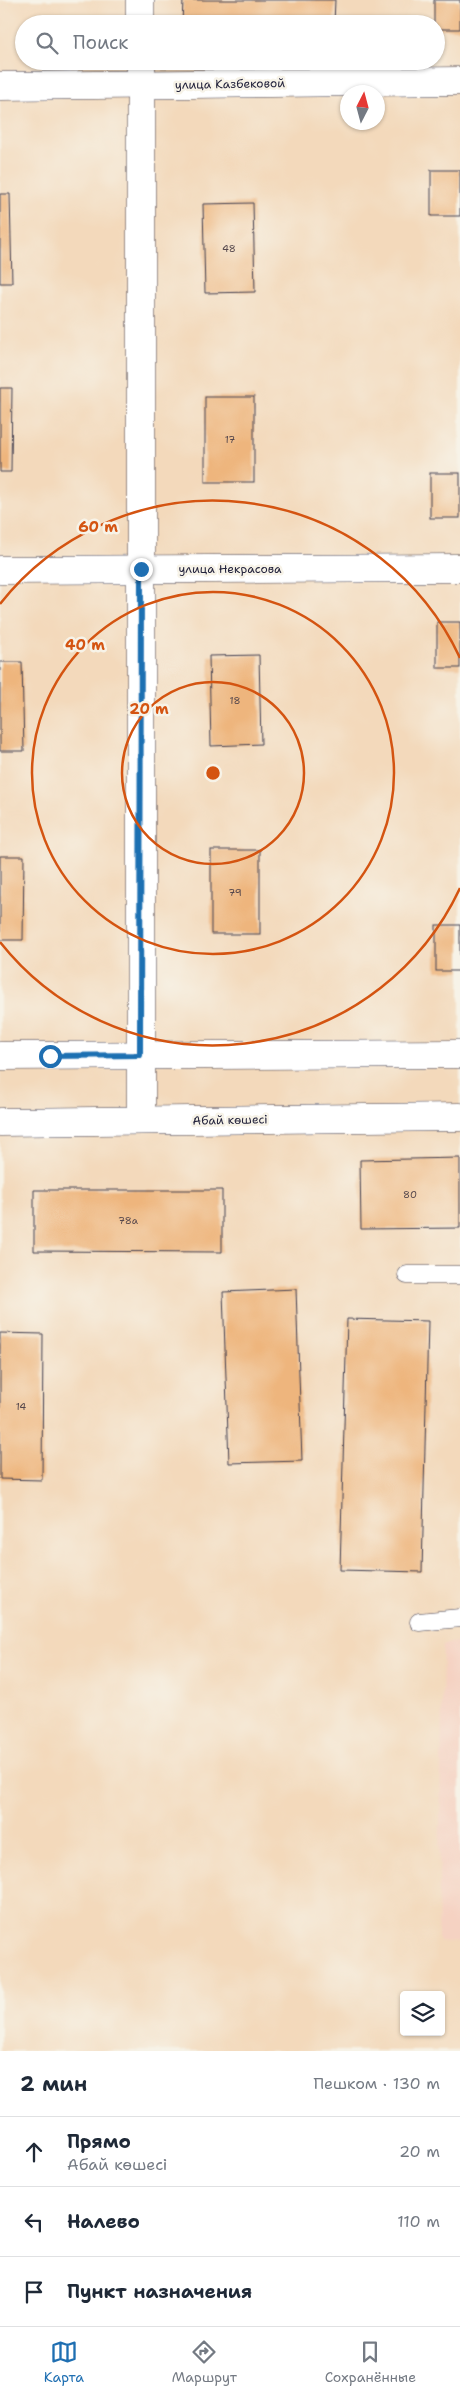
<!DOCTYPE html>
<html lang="ru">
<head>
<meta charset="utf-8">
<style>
	body { margin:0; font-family:"Shantell Sans",sans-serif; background:#f6f6f7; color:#1f2937 }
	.controls { position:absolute; right:15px; bottom:15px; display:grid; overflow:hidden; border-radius:5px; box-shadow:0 1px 4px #0004 }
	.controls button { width:45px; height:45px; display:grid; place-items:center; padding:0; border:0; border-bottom:1px solid #e0e1e3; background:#fff; color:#1f2937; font:25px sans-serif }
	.compass { position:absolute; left:340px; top:85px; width:45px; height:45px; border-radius:50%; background:#fff; box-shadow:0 1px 4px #0004; rotate:6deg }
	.stop { position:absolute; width:15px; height:15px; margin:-11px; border:4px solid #1f6fb2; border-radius:50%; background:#fff }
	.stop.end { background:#1f6fb2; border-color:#fff; box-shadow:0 1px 5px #0008 }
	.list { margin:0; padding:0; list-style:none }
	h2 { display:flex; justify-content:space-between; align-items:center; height:65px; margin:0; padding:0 20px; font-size:21px }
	h2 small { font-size:16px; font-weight:400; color:#747a83 }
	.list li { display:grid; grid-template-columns:32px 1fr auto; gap:15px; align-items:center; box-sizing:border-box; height:70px; padding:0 20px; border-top:1px solid #e0e1e3 }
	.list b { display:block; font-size:19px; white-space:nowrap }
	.list p { margin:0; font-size:16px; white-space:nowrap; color:#747a83 }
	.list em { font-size:16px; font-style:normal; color:#747a83 }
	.icon { flex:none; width:28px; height:28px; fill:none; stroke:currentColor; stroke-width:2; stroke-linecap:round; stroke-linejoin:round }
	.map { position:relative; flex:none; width:460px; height:2051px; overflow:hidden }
	.search { position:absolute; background:#fff; box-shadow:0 1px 4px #0004; left:15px; right:15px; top:15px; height:55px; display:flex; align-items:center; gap:12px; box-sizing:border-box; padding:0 18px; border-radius:28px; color:#747a83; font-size:19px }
	.sheet { height:275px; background:#fff }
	nav { display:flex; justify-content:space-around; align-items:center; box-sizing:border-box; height:70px; border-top:1px solid #e0e1e3; background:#fff; font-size:14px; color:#747a83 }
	nav a { display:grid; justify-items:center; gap:2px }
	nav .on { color:#1f6fb2 }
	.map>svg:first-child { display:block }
	.built { fill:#f5d2c2 }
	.building { fill:#eeb57d }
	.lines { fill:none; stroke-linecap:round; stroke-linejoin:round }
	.service-casing { stroke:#413d4e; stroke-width:19 }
	.minor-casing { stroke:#413d4e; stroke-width:29 }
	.tertiary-casing { stroke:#413d4e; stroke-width:29 }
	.service { stroke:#fff; stroke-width:18 }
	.minor { stroke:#fff; stroke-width:28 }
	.tertiary { stroke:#fff; stroke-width:28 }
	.route { stroke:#1f6fb2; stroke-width:6 }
	.ring { fill:none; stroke:#d45411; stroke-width:2.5 }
	.labels { text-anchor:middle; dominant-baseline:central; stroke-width:5; stroke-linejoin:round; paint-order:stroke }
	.number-label { font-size:10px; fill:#55474c }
	.street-label { font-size:12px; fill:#22223b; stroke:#f7f3e8 }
	.centre { fill:#d45411; stroke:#f7f3e8; stroke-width:2.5 }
	.ring-label { font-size:15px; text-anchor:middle; font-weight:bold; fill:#d45411; stroke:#f7f3e8; stroke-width:5; stroke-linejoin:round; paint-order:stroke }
</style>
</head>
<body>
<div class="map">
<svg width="460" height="2051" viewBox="0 0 460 2051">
	<rect width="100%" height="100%" fill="#f7f3e8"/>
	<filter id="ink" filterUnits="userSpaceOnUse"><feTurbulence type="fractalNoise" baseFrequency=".02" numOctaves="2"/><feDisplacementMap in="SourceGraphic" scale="10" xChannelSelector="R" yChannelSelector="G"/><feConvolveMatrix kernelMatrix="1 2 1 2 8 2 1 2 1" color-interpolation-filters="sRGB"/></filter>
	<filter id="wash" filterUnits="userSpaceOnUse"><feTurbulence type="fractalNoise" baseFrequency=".0096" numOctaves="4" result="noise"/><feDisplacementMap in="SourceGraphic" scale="20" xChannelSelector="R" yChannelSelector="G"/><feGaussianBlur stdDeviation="1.12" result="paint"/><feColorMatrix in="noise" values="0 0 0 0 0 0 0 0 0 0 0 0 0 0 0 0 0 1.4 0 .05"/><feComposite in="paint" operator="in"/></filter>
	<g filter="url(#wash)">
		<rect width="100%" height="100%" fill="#f3d9bb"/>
		<polygon class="built" points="460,1641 460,1943 438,1941 443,1645"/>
		<g id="blocks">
			<g class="building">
				<polygon points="183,0 335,0 334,24 182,24"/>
				<polygon points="434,0 460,0 460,29 436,29 436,24 434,24"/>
				<rect x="431" y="170" width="29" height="46"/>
				<polygon points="0,194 10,194 12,283 0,283"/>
				<polygon points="253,203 255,292 205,293 203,204"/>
				<polygon points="0,388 12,388 11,472 0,472"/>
				<rect x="205" y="397" width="49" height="85"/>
				<rect x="430" y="473" width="30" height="45"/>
				<rect x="437" y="622" width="23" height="46"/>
				<polygon points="259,655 261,744 211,746 209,656"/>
				<polygon points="0,662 22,662 24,751 0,751"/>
				<rect x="211" y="850" width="49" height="84"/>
				<polygon points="0,856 24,856 23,940 0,940"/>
				<rect x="436" y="925" width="24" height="46"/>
				<polygon points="460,1158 460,1228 361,1229 360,1160"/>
				<polygon points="34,1190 222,1190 222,1252 34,1251"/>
				<polygon points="296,1289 302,1461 229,1463 223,1292"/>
				<polygon points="347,1319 428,1321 422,1572 340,1570"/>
				<polygon points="0,1333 43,1334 42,1480 0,1479"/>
			</g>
		</g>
	</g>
	<g filter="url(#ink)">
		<use href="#blocks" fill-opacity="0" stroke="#413d4e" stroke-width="1"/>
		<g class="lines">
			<defs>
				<g id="service">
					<polyline points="407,1275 460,1275"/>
					<polyline points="419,1622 460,1618"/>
				</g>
				<g id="minor">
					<polyline points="140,0 140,24"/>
					<polyline points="141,61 141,1120"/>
					<polyline points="0,570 460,568"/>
				</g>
				<g id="tertiary">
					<polyline points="0,86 460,81"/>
					<polyline points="0,1056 460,1054"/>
					<polyline points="0,1122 460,1117"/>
				</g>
			</defs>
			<use href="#service" class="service-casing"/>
			<use href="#minor" class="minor-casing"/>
			<use href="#tertiary" class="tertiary-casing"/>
			<use href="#service" class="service"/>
			<use href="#minor" class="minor"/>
			<use href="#tertiary" class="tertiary"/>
		</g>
	</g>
	<g class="lines" filter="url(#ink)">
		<polyline class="route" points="50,1056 140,1055 141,569"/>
	</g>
	<g class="ring">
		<circle cx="213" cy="773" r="91"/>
		<circle cx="213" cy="773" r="181"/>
		<path d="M460 888A272 272 0 0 1 0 942M0 604A272 272 0 0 1 460 658"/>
	</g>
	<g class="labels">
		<g class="number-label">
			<text x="229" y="248">48</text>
			<text x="230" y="439">17</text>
			<text x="235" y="700">18</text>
			<text x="235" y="892">79</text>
			<text x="410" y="1194">80</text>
			<text x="128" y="1220">78а</text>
			<text x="21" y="1406">14</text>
		</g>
		<g class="street-label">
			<text transform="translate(230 84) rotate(-1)">улица Казбековой</text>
			<text x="230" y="569">улица Некрасова</text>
			<text transform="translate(230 1120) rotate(-1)">Абай көшесі</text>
		</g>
	</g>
	<circle cx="213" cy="773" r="8" class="centre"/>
	<g class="ring-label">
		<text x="98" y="532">60 m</text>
		<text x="85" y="650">40 m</text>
		<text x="149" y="714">20 m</text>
	</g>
</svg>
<div class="controls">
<button><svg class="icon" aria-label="layers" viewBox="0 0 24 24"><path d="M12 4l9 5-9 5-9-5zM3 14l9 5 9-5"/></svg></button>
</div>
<svg class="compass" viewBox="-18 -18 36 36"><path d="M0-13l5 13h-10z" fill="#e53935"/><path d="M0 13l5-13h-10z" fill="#747a83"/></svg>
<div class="stop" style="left:50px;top:1056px"></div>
<div class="stop end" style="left:141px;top:569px"></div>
<div class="search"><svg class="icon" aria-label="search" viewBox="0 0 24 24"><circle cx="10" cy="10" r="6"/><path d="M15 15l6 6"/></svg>Поиск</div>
</div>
<section class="sheet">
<h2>2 мин<small>Пешком · 130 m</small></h2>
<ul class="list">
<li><svg class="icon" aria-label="ahead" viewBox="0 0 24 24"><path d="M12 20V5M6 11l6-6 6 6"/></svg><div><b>Прямо</b><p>Абай көшесі</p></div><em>20 m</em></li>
<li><svg class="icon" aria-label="left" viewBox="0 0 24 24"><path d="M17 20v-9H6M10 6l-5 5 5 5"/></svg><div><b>Налево</b></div><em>110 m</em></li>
<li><svg class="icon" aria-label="arrive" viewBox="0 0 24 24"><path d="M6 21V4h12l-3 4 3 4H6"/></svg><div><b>Пункт назначения</b></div></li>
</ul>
</section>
<nav>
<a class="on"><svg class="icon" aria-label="map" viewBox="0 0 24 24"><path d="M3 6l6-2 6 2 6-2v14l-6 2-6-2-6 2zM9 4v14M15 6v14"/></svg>Карта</a>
<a><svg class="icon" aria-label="directions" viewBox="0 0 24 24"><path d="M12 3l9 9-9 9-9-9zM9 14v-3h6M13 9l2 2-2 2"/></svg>Маршрут</a>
<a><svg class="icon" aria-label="saved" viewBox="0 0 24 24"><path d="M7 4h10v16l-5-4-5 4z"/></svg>Сохранённые</a>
</nav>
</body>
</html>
